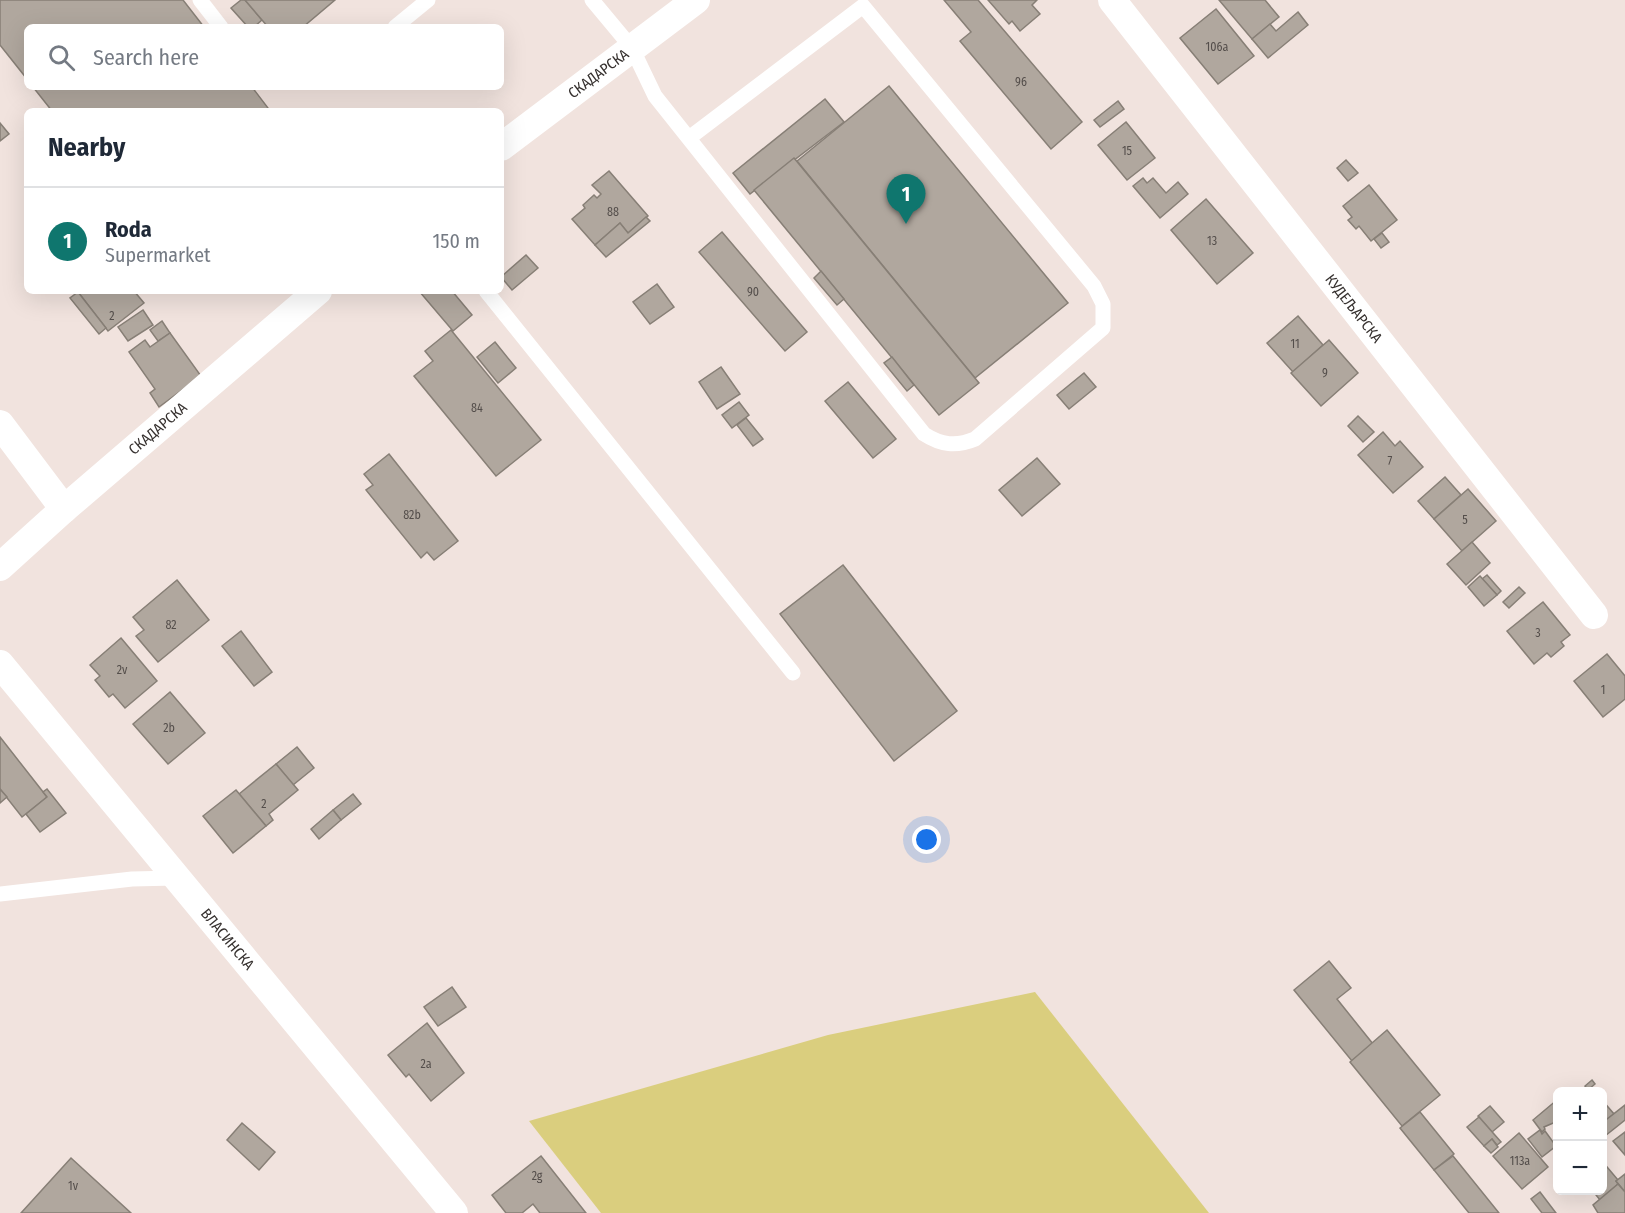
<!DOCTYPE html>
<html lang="en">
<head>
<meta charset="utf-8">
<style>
	body { margin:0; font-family:"Fira Sans Condensed",sans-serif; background:#f6f6f7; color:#1f2937 }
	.controls { position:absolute; right:18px; bottom:18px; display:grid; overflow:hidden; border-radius:9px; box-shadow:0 6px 24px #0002 }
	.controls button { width:54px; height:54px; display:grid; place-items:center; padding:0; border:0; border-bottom:2px solid #e0e1e3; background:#fff; color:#1f2937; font:30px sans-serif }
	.you { position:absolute; left:927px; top:840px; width:21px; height:21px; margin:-15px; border:4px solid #fff; border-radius:50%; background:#1a73e8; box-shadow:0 0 0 9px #1a73e833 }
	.badge { display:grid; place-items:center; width:39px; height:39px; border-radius:50%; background:#0f766e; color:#fff; font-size:20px; font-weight:700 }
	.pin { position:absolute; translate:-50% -50px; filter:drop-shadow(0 2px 3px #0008) }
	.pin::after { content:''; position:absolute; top:32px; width:21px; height:18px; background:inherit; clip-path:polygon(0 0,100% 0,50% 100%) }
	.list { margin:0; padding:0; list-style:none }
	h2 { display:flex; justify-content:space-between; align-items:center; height:78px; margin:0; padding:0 24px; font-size:26px }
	h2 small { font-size:20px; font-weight:400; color:#747a83 }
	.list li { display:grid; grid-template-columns:39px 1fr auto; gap:18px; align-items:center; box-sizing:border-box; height:108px; padding:0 24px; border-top:2px solid #e0e1e3 }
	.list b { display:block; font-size:22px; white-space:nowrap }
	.list p { margin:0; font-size:20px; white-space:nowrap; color:#747a83 }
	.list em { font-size:20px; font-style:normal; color:#747a83 }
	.icon { flex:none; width:33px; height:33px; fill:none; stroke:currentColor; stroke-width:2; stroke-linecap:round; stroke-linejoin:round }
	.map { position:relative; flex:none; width:1625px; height:1213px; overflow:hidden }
	.search { position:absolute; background:#fff; box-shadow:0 6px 24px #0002; left:24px; top:24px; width:480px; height:66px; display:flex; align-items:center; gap:15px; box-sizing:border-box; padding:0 21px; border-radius:9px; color:#747a83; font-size:22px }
	.panel { position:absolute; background:#fff; box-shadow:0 6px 24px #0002; left:24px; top:108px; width:480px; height:186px; border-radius:9px }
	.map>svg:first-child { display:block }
	.green { fill:#dace7e }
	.building { fill:#b0a79e; stroke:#877f76; stroke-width:1.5 }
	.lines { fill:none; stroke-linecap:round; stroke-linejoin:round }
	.lane { stroke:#fff; stroke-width:15 }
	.street { stroke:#fff; stroke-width:28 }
	.labels { text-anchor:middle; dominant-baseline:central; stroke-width:4.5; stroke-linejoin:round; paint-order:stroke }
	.number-label { font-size:12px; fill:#544e4b }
	.street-label { font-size:15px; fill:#36312f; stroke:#f1e3de }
</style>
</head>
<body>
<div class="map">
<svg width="1625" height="1213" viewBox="0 0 1625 1213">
	<rect width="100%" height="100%" fill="#f1e3de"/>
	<polygon class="green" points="1035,992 1209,1213 601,1213 529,1121 828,1035"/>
	<g class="building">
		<polygon points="0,0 183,0 204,27 27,27 27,79 0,45"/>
		<polygon points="241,0 245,0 262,20 254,27 248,27 231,8"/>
		<polygon points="245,0 335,0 303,27 268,27"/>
		<polygon points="944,0 978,0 1082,122 1051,149 960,41 971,32"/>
		<polygon points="988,0 1037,0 1032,5 1040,14 1020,31 1012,21 1009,24"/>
		<polygon points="1219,0 1265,0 1279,17 1252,39"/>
		<polygon points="1216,9 1254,56 1218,84 1180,38"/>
		<polygon points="1298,12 1308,25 1268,58 1252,39 1270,24 1276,31"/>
		<polygon points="889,86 1068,303 975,378 797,161"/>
		<polygon points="33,87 252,87 268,108 264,111 52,111"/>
		<polygon points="825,99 844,122 750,194 733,173"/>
		<polygon points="1118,101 1124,109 1100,127 1094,120"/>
		<polygon points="1126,122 1155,158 1127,180 1098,145"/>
		<polygon points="0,123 9,134 0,141"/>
		<polygon points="794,158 979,383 939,415 754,190"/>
		<polygon points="1346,160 1358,173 1348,181 1337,168"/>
		<polygon points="609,171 648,216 628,233 620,223 595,245 572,219 585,208 583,205 594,195 597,198 601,194 592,185"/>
		<polygon points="1143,178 1147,183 1153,178 1166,193 1178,182 1188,194 1160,218 1133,186"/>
		<polygon points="1369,185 1397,220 1371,241 1359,226 1356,229 1348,220 1352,217 1343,206"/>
		<polygon points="1206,199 1253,253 1217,284 1171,230"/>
		<polygon points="646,217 650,221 606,257 595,245 620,223 628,233"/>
		<polygon points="722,232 807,332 785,351 699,252"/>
		<polygon points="1382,233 1389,242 1381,248 1374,239"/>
		<polygon points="526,255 538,268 512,290 501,277"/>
		<polygon points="821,271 844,299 837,305 814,278"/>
		<polygon points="657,284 674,307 650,324 633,302"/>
		<polygon points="134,291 144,303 108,331 78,292"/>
		<polygon points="419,291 452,291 472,315 453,331"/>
		<polygon points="78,292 106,328 99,334 70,298"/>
		<polygon points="143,310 153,325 128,341 118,327"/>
		<polygon points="1298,316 1323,345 1293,372 1267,343"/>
		<polygon points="162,321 170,333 158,341 150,330"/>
		<polygon points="451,330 541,440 496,476 414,376 433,361 425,351"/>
		<polygon points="170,333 201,376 159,407 150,393 155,389 129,352 145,340 150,347"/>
		<polygon points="1329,340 1358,373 1321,406 1291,373"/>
		<polygon points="495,342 516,368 498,383 477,357"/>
		<polygon points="892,357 914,385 907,391 884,363"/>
		<polygon points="721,367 740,394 717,409 699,382"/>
		<polygon points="1084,373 1096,387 1069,409 1057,395"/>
		<polygon points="848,382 896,439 873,458 825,401"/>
		<polygon points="739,402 749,415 732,428 722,415"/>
		<polygon points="1358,416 1374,432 1363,442 1348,426"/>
		<polygon points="746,418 763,439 753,446 737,425"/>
		<polygon points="1383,432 1395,446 1400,441 1423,467 1393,493 1358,455"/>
		<polygon points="389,454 458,541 434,560 427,552 421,558 366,490 373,485 364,474"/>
		<polygon points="1037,458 1060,484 1022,516 999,490"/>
		<polygon points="1445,477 1461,495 1434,519 1418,501"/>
		<polygon points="1468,489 1496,521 1462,551 1434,519"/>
		<polygon points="1472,542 1490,563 1466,585 1447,564"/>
		<polygon points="843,565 957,711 894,761 780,614"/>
		<polygon points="1487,575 1501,591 1497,595 1482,579"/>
		<polygon points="1480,576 1497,595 1484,606 1468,587"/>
		<polygon points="177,580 209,620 158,662 136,636 144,630 133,617"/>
		<polygon points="1519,587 1525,593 1509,608 1503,602"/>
		<polygon points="1543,602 1570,635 1561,642 1564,646 1551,657 1547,653 1534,664 1507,631"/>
		<polygon points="241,631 272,672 254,686 222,646"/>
		<polygon points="121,638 157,681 125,708 113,694 109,697 95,680 100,676 90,665"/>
		<polygon points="1607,654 1625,676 1625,699 1603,717 1574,681"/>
		<polygon points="170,692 205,733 168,764 133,724"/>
		<polygon points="0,737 47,797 22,817 0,789"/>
		<polygon points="297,747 314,768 293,785 276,764"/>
		<polygon points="276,764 298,790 269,814 273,820 266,826 239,794"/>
		<polygon points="0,789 7,797 0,803"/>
		<polygon points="47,789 66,813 40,832 26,814 47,797 43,792"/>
		<polygon points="236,790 266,826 233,853 203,816"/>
		<polygon points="353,794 361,804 341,820 333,810"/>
		<polygon points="333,810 341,820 319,839 311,829"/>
		<polygon points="1329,961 1351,988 1337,999 1373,1044 1352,1061 1294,990"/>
		<polygon points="452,987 466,1007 438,1026 424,1007"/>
		<polygon points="427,1023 464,1073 431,1101 409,1074 406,1077 388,1055"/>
		<polygon points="1387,1030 1440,1095 1402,1126 1350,1062"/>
		<polygon points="1592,1080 1595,1084 1588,1090 1585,1086"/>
		<polygon points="1558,1099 1558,1121 1544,1127 1545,1129 1542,1132 1533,1120"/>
		<polygon points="1602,1100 1614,1114 1602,1123"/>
		<polygon points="1625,1105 1625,1120 1605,1136 1602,1123"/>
		<polygon points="1490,1106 1504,1122 1492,1132 1478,1116"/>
		<polygon points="1420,1112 1454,1154 1434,1170 1400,1128"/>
		<polygon points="1479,1117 1501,1142 1497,1145 1492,1139 1484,1146 1467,1127"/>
		<polygon points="242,1123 275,1152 259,1170 227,1140"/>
		<polygon points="1540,1130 1542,1134 1545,1131 1556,1146 1542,1157 1528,1139"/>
		<polygon points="1625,1132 1625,1155 1613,1141"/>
		<polygon points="1519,1133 1548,1167 1522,1189 1493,1156"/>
		<polygon points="1492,1139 1498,1147 1491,1153 1484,1146"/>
		<polygon points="541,1156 586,1213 540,1213 533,1204 522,1213 506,1213 492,1195"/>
		<polygon points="1453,1156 1499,1213 1469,1213 1434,1170"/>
		<polygon points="71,1158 131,1213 21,1213"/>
		<polygon points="1602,1161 1618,1180 1616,1181 1618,1184 1600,1200 1592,1190 1602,1190"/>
		<polygon points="1625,1174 1625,1192 1616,1181"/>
		<polygon points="1618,1184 1625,1192 1625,1213 1598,1213 1593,1205"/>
		<polygon points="1540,1192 1556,1213 1542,1213 1531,1199"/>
	</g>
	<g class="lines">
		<g class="lane">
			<polyline points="200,0 221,27"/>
			<path d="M592 0 632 48 655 96 924 434C941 445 956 447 975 439L1103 328V304L1094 286 863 6 689 138"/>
			<polyline points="395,27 428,0"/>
			<polyline points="486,291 793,673"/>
			<polyline points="0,894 132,879 175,878"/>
		</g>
		<g class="street">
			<path id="s1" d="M1112 0 1594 615"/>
			<path id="s2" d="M501 147 696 0"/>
			<polyline points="0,424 64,509"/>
			<path id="s3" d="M0 567 64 509 318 291"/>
			<path id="s4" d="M0 664 454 1213"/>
		</g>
	</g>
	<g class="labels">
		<g class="number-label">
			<text x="1217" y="47">106a</text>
			<text x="1021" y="82">96</text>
			<text x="1127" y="151">15</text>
			<text x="613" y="212">88</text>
			<text x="1212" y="241">13</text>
			<text x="753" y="292">90</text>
			<text x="112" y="316">2</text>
			<text x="1295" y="344">11</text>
			<text x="1325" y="373">9</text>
			<text x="477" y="408">84</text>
			<text x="1390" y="461">7</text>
			<text x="412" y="515">82b</text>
			<text x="1465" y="520">5</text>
			<text x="171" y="625">82</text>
			<text x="1538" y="633">3</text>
			<text x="122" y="670">2v</text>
			<text x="1603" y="690">1</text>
			<text x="169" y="728">2b</text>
			<text x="264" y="804">2</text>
			<text x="426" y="1064">2a</text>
			<text x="1520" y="1161">113a</text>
			<text x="537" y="1176">2g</text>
			<text x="73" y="1186">1v</text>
		</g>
		<g class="street-label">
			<text stroke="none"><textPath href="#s2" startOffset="122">СКАДАРСКА</textPath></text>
			<text stroke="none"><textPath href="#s1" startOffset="392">КУДЕЉАРСКА</textPath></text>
			<text stroke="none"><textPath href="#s3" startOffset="210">СКАДАРСКА</textPath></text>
			<text stroke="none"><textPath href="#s4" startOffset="357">ВЛАСИНСКА</textPath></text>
		</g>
	</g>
</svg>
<div class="controls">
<button>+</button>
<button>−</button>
</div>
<div class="you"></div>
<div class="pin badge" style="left:906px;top:224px">1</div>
<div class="search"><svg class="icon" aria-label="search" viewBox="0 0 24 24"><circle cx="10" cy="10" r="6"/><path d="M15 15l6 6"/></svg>Search here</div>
<section class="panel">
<h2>Nearby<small></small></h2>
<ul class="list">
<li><span class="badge">1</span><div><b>Roda</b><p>Supermarket</p></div><em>150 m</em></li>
</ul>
</section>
</div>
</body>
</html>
